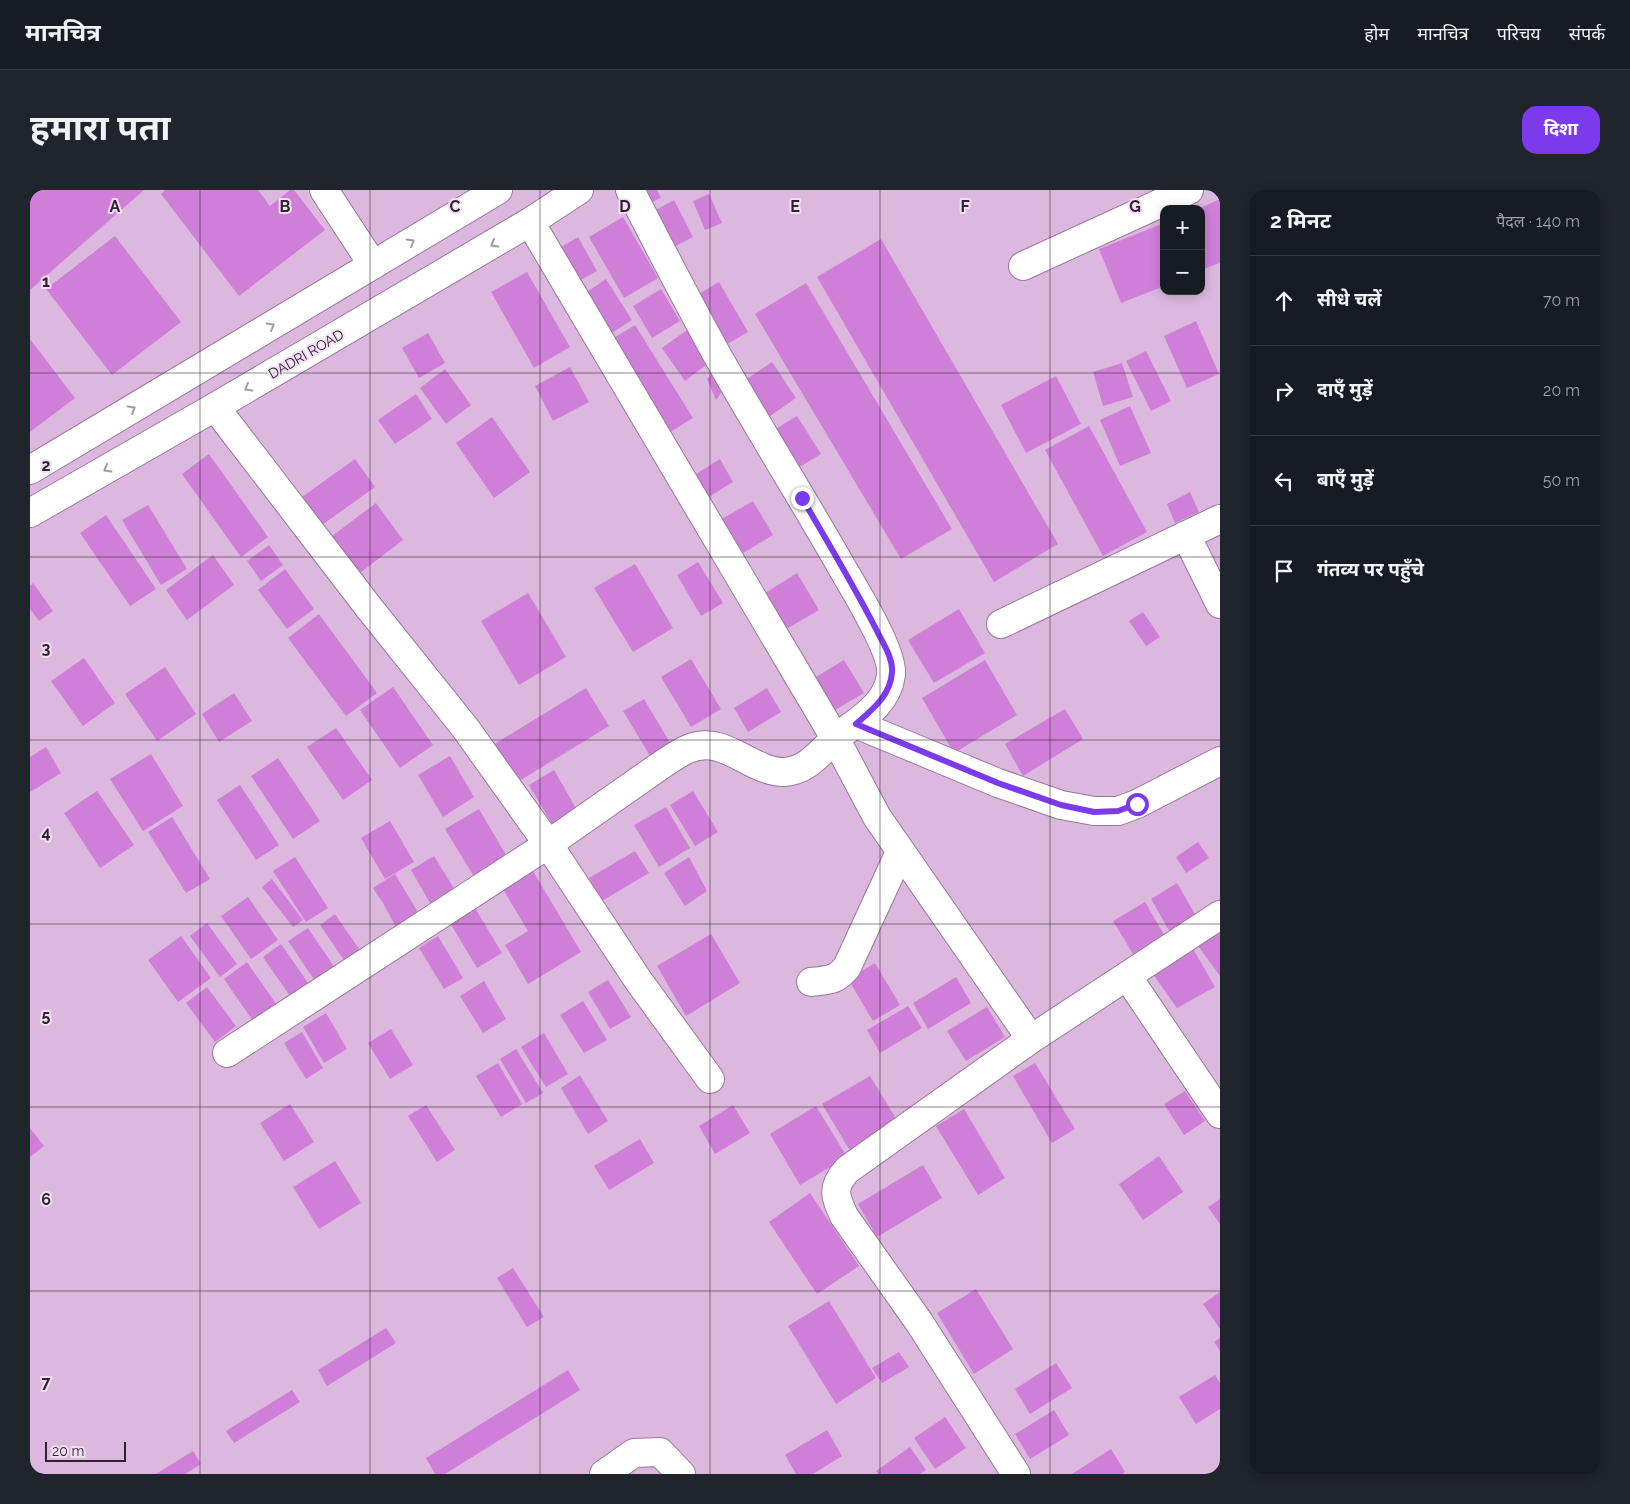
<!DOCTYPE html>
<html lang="hi">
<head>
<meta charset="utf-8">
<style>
	body { margin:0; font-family:Raleway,"Noto Sans Devanagari",sans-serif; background:#20242c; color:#f1f3f6 }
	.controls { position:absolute; right:15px; top:15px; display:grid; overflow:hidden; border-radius:10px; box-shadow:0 2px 12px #0003 }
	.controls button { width:45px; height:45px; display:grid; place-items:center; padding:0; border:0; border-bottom:1px solid #363941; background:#171b24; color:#f1f3f6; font:25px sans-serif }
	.scale { position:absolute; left:15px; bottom:12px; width:81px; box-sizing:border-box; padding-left:5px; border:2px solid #302231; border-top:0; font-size:14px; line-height:18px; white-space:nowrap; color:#302231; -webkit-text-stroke:4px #f2dff4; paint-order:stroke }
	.stop { position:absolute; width:15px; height:15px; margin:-11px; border:4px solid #7c3aed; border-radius:50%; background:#fff }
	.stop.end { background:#7c3aed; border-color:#fff; box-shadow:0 1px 5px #0008 }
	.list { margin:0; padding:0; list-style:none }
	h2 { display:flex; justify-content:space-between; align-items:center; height:65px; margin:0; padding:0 20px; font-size:21px }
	h2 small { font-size:16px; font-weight:400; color:#9ea1a6 }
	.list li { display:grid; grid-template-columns:32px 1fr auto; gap:15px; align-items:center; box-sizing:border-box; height:90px; padding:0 20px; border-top:1px solid #363941 }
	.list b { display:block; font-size:19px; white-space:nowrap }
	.list em { font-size:16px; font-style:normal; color:#9ea1a6 }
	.icon { flex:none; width:28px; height:28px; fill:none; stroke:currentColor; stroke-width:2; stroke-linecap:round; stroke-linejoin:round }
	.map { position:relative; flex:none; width:1190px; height:1284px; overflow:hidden; border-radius:15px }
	header { display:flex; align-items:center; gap:30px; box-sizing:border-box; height:70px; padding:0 25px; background:#171b24; border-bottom:1px solid #363941 }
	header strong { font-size:24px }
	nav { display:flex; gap:28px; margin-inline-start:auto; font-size:18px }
	.intro { display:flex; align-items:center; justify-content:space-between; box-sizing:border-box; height:120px; padding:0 30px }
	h1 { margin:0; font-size:35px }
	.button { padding:12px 22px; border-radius:15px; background:#7c3aed; color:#fff; font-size:18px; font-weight:700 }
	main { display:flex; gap:30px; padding:0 30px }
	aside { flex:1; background:#171b24; border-radius:15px; box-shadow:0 2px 12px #0003 }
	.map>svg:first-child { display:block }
	.building { fill:#d07fd9 }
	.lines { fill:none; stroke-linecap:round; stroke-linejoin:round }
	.minor-casing { stroke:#99779d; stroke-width:30 }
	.major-casing { stroke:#99779d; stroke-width:30 }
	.minor { stroke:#fff; stroke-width:28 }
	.major { stroke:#fff; stroke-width:28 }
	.oneway { stroke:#a29ca2 }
	.route { stroke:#7c3aed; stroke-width:6 }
	.grid { fill:none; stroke:#302231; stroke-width:1; stroke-opacity:0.55 }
	.labels { text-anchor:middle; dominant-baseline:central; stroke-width:4; stroke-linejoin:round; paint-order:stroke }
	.street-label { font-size:14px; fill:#302231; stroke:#f2dff4 }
	.grid-label { font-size:16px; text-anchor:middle; font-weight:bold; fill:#302231; stroke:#f2dff4; stroke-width:4; stroke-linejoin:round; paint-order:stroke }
</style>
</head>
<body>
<header>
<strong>मानचित्र</strong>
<nav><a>होम</a><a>मानचित्र</a><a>परिचय</a><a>संपर्क</a></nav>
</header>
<div class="intro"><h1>हमारा पता</h1><a class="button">दिशा</a></div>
<main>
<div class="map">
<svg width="1190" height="1284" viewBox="0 0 1190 1284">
	<rect width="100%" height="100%" fill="#dcb8df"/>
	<g class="building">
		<polygon points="0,0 114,0 0,100"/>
		<polygon points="135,0 228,0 240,16 260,0 264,0 295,40 209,106 131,4"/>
		<polygon points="608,0 627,0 631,8 615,15"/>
		<polygon points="679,4 692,33 675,40 663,11"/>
		<polygon points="1190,9 1190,73 1171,80 1171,19 1168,19"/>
		<polygon points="644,10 663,47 640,59 622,22"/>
		<polygon points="593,27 628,88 594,108 559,47"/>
		<polygon points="1134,33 1134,96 1091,113 1069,59"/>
		<polygon points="85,46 151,132 82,185 16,99"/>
		<polygon points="548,47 567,81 545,93 526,60"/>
		<polygon points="851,49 1028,354 964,392 787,87"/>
		<polygon points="497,82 540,157 504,178 461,102"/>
		<polygon points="576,89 602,130 577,146 551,106"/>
		<polygon points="689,92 718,142 694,156 665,106"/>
		<polygon points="776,93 922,339 871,369 725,124"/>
		<polygon points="631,99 650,131 622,148 603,116"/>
		<polygon points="1166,131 1189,184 1157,198 1134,146"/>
		<polygon points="605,135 663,228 637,244 579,151"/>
		<polygon points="657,140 680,172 655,191 632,158"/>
		<polygon points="398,143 415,173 389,188 372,158"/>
		<polygon points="0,149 45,208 0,242"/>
		<polygon points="1116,161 1141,211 1121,221 1096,171"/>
		<polygon points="742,172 766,208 736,229 712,192"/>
		<polygon points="1092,173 1103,207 1073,216 1063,182"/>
		<polygon points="540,177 559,212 523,231 505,196"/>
		<polygon points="415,179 441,215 416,234 390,198"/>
		<polygon points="685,181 695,197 686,210 677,189"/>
		<polygon points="1026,186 1051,234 996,263 971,215"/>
		<polygon points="386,204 402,229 365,254 348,230"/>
		<polygon points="1100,216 1121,263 1090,276 1070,230"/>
		<polygon points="767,226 791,264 768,278 744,240"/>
		<polygon points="462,227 500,282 464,308 426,253"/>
		<polygon points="1059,236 1117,342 1073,366 1015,260"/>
		<polygon points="179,264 238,347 211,367 152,284"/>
		<polygon points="325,269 345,297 292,335 272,307"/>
		<polygon points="690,269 703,292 677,308 663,286"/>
		<polygon points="1160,302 1169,322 1145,333 1137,314"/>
		<polygon points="723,311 743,345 713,363 692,329"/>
		<polygon points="346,313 373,350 330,383 302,346"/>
		<polygon points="118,315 157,379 131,395 92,330"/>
		<polygon points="76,325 126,399 100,416 50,343"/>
		<polygon points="239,355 253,375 231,391 217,371"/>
		<polygon points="183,365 204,395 157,430 136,400"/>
		<polygon points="668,372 693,413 671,426 647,385"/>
		<polygon points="605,374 643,438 603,462 564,398"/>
		<polygon points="255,379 284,419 257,439 228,400"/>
		<polygon points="767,383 789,420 753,441 732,405"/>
		<polygon points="3,393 23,421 9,431 0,419 0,396"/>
		<polygon points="498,403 536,467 489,495 451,431"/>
		<polygon points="929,419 955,463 904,493 878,450"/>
		<polygon points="1113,422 1130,447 1116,456 1099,431"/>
		<polygon points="289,424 347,503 316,526 258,448"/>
		<polygon points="54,468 85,513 53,536 21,491"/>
		<polygon points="661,469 691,519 661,537 631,487"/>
		<polygon points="814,470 834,503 800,523 781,490"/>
		<polygon points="955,470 987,525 924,563 892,508"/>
		<polygon points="135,477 166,524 127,551 95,504"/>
		<polygon points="363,497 403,555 370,578 330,520"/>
		<polygon points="556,498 579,536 486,593 463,555"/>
		<polygon points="737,498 751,522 718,542 704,518"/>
		<polygon points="204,503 222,531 189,552 172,524"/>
		<polygon points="614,509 642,556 622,569 593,521"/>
		<polygon points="1035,519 1053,549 993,586 975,554"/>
		<polygon points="306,538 342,590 313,610 277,557"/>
		<polygon points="16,557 31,583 0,602 0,567"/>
		<polygon points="121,564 153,616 113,641 80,589"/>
		<polygon points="420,566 444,607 413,627 388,585"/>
		<polygon points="248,568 290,631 263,649 221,586"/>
		<polygon points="524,580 547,620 522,634 499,595"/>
		<polygon points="210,595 249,655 226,670 187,610"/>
		<polygon points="67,601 104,655 70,678 34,623"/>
		<polygon points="663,601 688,642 665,656 640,615"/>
		<polygon points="636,617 660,658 629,677 604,635"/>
		<polygon points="449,619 479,670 446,690 415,639"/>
		<polygon points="142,627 180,689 156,703 118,642"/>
		<polygon points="360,631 384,672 355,689 331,648"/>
		<polygon points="1168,652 1179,668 1156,683 1146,667"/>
		<polygon points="605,661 619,683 572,711 559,688"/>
		<polygon points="404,666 428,705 404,720 381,680"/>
		<polygon points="265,667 298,718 276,732 243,681"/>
		<polygon points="659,667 677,701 655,716 634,683"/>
		<polygon points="503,681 551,762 498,794 475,755 498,741 473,699"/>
		<polygon points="365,684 392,729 369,743 353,713 343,698"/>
		<polygon points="242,689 273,730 263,737 232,697"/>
		<polygon points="1147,693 1170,733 1144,749 1121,709"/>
		<polygon points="218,707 248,750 221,769 191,726"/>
		<polygon points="1115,712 1136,748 1105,767 1083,731"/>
		<polygon points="445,718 472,763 447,778 420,733"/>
		<polygon points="305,724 334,766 318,776 290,735"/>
		<polygon points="177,733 207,774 190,787 160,746"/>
		<polygon points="1182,734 1190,745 1190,786 1163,749"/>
		<polygon points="278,738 309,784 289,797 258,751"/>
		<polygon points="681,744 710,793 656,826 627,776"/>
		<polygon points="151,746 181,788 148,812 118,770"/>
		<polygon points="408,746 433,788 414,799 389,758"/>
		<polygon points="251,754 283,800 264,812 233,767"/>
		<polygon points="1161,755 1185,797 1147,818 1122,783"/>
		<polygon points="217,772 249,818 225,834 194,789"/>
		<polygon points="845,773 870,815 843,831 818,789"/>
		<polygon points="926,787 941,813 898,839 883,813"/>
		<polygon points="578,790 601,827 580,839 558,802"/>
		<polygon points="454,791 476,829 453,843 430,806"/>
		<polygon points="177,797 206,836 185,852 156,813"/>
		<polygon points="553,811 577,850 554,863 530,825"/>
		<polygon points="878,816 892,838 850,863 837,840"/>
		<polygon points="957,817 975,847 936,871 917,841"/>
		<polygon points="296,823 317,859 294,873 273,837"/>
		<polygon points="361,839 383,875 360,889 338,853"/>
		<polygon points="272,842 293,878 276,889 254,853"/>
		<polygon points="514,843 538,884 516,897 491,857"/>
		<polygon points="486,859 513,903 496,913 470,869"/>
		<polygon points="468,873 492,914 471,927 446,886"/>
		<polygon points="1005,873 1045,939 1022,953 983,886"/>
		<polygon points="550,885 578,931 558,944 531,898"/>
		<polygon points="840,886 870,935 822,964 792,914"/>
		<polygon points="1155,901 1175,931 1154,945 1134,914"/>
		<polygon points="260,914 284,952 254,971 230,933"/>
		<polygon points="396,915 425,960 407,972 378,926"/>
		<polygon points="703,915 720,943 685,964 669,936"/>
		<polygon points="786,916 817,967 770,995 740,944"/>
		<polygon points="934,919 975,988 948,1005 906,936"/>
		<polygon points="0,938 14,956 0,967"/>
		<polygon points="610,949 624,973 579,1000 564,976"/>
		<polygon points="1129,966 1153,1002 1113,1030 1089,994"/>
		<polygon points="305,971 331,1013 289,1039 263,997"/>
		<polygon points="893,975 912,1008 847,1047 828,1014"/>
		<polygon points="780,1003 829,1076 787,1104 739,1032"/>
		<polygon points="1190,1009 1190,1034 1178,1017"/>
		<polygon points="483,1078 514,1127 497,1137 467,1088"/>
		<polygon points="946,1099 983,1159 944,1184 907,1123"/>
		<polygon points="1190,1102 1190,1139 1173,1114"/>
		<polygon points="799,1111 846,1188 806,1214 758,1136"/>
		<polygon points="356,1138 366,1153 297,1196 288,1180"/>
		<polygon points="1190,1148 1190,1161 1184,1152"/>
		<polygon points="869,1162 879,1177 852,1193 842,1178"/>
		<polygon points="1026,1173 1042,1198 1000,1224 985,1199"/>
		<polygon points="538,1180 550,1200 415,1284 405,1284 396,1268"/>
		<polygon points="1185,1185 1190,1193 1190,1219 1166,1234 1149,1207"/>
		<polygon points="262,1200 270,1212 204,1253 196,1241"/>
		<polygon points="1024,1220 1039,1245 1000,1269 985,1244"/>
		<polygon points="915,1227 936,1258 905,1279 884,1248"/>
		<polygon points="797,1240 812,1266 783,1284 766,1284 755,1265"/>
		<polygon points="880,1257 896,1280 890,1284 848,1284 846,1281"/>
		<polygon points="1081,1259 1095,1282 1092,1284 1042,1284"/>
		<polygon points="163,1261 171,1274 155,1284 126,1284"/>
	</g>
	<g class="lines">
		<defs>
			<g id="minor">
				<polyline points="294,0 343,75"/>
				<polyline points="500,32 805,548 847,627 1001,849"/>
				<polyline points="993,76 1159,0"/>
				<polyline points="185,217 340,419 436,539 518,654 608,790 680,889"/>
				<polyline points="1156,345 1190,414"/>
				<polyline points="971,434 1190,329"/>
				<polyline points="826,534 968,593 1031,615 1064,621 1088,621 1107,614 1190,571"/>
				<polyline points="1097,786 1190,924"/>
				<path d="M781 792C798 790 806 791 817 777L870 662"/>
				<path d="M197 863C304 794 411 725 517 655 547 634 577 613 607 592 622 582 642 566 658 559 693 543 720 582 754 582 777 581 789 563 805 549 826 531 857 517 861 485 864 463 826 402 814 381 772 307 727 236 686 163 656 109 628 54 600 0"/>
				<polyline points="574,1284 604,1263 630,1262 651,1284"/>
				<path d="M986 1284 889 1132 814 1026C805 1006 801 998 817 980L1001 849 1190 725"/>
			</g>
			<g id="major">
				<polyline points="0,280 468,0"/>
				<polyline points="0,323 185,217 500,32 549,0"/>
			</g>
		</defs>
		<use href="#minor" class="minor-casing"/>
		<use href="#major" class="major-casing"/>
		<use href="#minor" class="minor"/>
		<use href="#major" class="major"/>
	</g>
	<defs><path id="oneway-chevron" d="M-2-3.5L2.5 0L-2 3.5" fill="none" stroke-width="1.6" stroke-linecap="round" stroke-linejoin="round" transform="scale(1.25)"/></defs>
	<g class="oneway">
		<use href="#oneway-chevron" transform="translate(381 52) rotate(-31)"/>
		<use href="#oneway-chevron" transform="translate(464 54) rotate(150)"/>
		<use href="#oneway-chevron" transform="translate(241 136) rotate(-31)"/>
		<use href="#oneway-chevron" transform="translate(218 198) rotate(150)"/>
		<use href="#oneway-chevron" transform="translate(102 219) rotate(-31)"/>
		<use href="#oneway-chevron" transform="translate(77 279) rotate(150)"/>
	</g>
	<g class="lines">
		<path class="route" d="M772 308C797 351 823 394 846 439 852 452 863 467 862 482 861 505 842 520 826 534L968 593 1031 615 1064 622 1088 621 1107 614"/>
	</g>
	<path class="grid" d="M170 0V1284M340 0V1284M510 0V1284M680 0V1284M850 0V1284M1020 0V1284M0 183H1190M0 367H1190M0 550H1190M0 734H1190M0 917H1190M0 1101H1190"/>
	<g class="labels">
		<g class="street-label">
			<text transform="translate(276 164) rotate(-30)">DADRI ROAD</text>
		</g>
	</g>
	<g class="grid-label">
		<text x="85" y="22">A</text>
		<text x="255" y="22">B</text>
		<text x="425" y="22">C</text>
		<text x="595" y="22">D</text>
		<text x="765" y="22">E</text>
		<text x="935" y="22">F</text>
		<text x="1105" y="22">G</text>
		<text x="16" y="97">1</text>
		<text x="16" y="281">2</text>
		<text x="16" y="464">3</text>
		<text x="16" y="648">4</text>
		<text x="16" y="831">5</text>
		<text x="16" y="1015">6</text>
		<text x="16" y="1198">7</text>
	</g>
</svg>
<div class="controls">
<button>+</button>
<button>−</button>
</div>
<div class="scale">20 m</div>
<div class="stop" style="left:1107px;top:614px"></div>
<div class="stop end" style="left:772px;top:308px"></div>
</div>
<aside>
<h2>2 मिनट<small>पैदल · 140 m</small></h2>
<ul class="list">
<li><svg class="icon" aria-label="ahead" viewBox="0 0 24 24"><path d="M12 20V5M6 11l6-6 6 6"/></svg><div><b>सीधे चलें</b></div><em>70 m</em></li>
<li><svg class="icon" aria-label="right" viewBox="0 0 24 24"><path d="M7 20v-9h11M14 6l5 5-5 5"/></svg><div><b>दाएँ मुड़ें</b></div><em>20 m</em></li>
<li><svg class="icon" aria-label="left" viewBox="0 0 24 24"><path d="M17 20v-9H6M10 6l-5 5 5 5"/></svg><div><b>बाएँ मुड़ें</b></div><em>50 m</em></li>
<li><svg class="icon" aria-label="arrive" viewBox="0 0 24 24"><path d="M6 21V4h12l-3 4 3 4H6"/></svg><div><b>गंतव्य पर पहुँचे</b></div></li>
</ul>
</aside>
</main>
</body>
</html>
